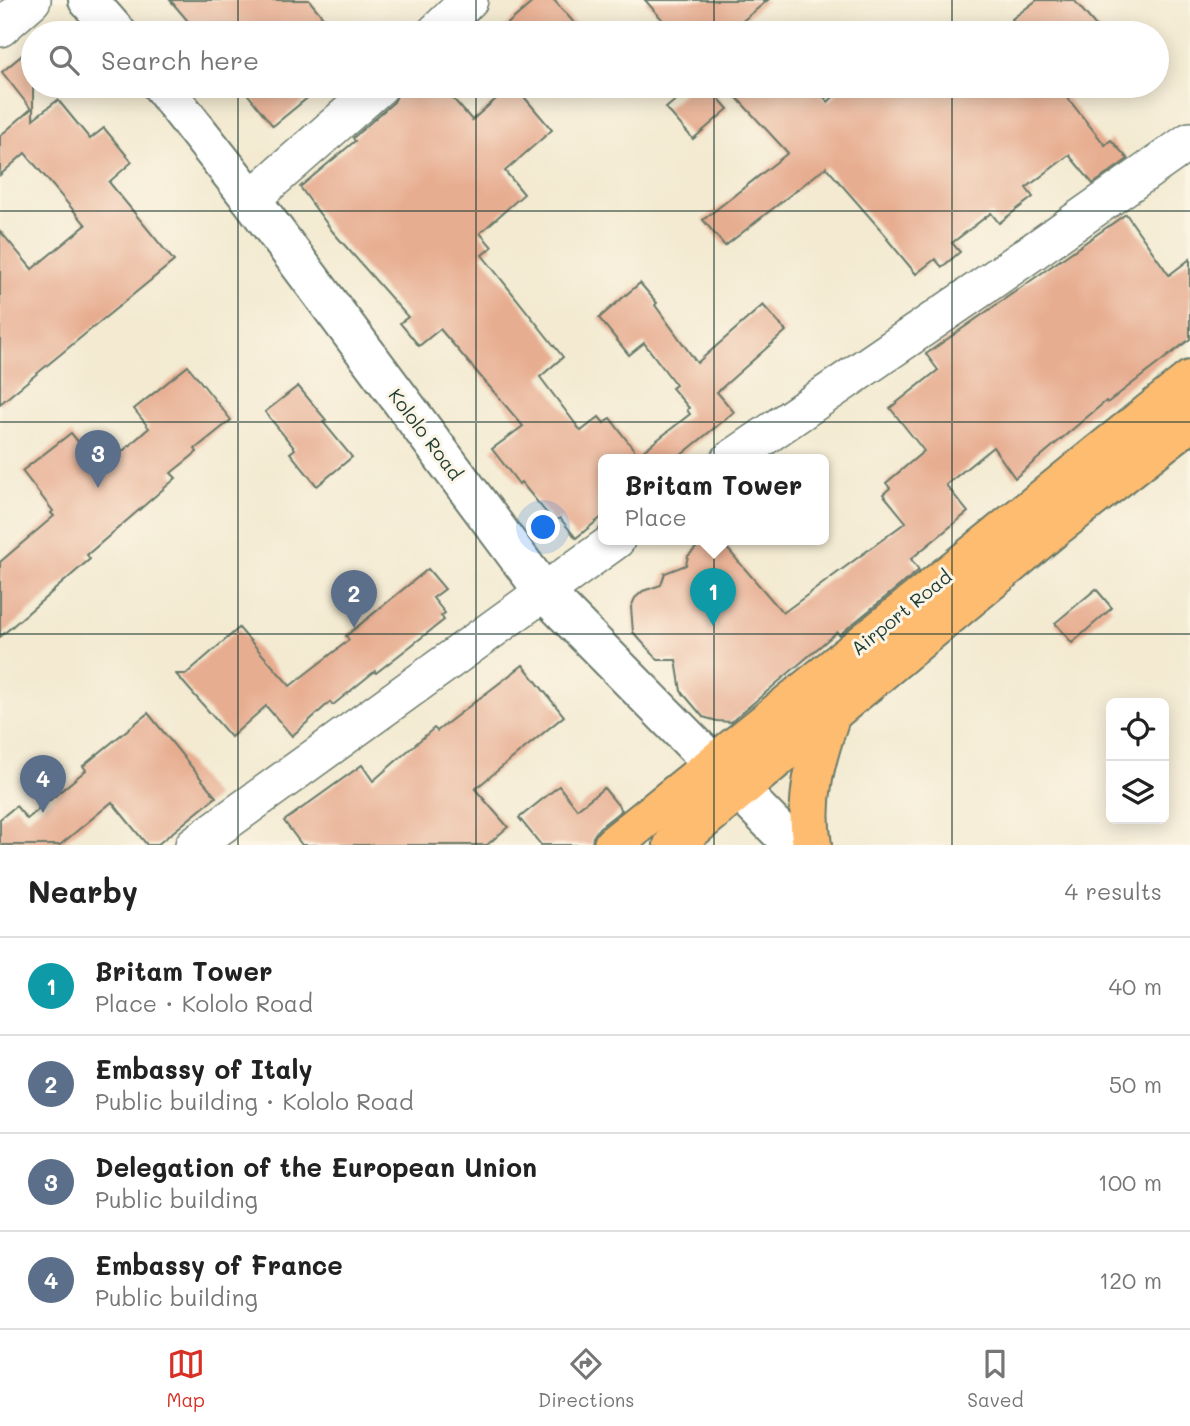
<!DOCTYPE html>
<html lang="en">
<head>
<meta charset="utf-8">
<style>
	body { margin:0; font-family:Mali,sans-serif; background:#f2f2f2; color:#222 }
	.controls { position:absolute; right:21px; bottom:21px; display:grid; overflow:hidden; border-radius:10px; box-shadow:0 4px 18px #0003 }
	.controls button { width:63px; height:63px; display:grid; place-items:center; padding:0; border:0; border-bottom:2px solid #e0e0e0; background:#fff; color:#222; font:35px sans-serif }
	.you { position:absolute; left:544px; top:528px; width:24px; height:24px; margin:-18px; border:5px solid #fff; border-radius:50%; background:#1a73e8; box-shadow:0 0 0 10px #1a73e833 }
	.badge { display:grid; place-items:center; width:46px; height:46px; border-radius:50%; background:#d93025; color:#fff; font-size:23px; font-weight:700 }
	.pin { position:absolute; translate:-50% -58px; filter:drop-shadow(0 2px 4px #0008) }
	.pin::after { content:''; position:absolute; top:37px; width:24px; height:21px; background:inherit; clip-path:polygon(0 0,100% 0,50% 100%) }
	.popup { position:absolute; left:598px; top:454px; width:231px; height:91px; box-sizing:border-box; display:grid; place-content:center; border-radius:10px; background:#fff; filter:drop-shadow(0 2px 5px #0005); font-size:23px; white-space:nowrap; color:#767676 }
	.popup b { font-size:26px; color:#222 }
	.popup::after { content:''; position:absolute; left:50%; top:100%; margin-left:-14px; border:14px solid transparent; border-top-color:#fff }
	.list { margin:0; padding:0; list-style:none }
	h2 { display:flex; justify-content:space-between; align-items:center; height:91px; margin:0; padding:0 28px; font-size:30px }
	h2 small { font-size:23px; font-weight:400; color:#767676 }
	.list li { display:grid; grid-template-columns:46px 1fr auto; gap:21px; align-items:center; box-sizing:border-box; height:98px; padding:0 28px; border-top:2px solid #e0e0e0 }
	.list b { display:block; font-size:26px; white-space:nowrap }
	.list p { margin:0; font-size:23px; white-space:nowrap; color:#767676 }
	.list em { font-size:23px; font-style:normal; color:#767676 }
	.icon { flex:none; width:38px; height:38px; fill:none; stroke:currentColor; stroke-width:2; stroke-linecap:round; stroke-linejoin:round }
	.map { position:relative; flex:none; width:1190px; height:845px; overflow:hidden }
	.search { position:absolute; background:#fff; box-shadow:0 4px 18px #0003; left:21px; right:21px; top:21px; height:77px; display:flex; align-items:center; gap:18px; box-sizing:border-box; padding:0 24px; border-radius:38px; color:#767676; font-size:26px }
	.sheet { height:483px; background:#fff }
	nav { display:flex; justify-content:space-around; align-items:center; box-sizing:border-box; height:98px; border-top:2px solid #e0e0e0; background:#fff; font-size:19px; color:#767676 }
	nav a { display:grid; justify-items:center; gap:4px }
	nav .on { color:#d93025 }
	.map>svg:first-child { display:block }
	.building { fill:#e7ad91 }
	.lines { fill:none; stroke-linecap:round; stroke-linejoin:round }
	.minor-casing { stroke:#697a6b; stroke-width:40 }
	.tertiary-casing { stroke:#697a6b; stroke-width:42 }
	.primary-casing { stroke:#697a6b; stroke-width:42 }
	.minor { stroke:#fff; stroke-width:37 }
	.tertiary { stroke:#fff; stroke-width:38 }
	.primary { stroke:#febc70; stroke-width:38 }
	.grid { fill:none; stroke:#1f3d34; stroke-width:2; stroke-opacity:0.55 }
	.labels { text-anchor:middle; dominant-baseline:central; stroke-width:6; stroke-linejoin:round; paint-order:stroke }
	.street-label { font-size:19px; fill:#1f3d34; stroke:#fcf5e5 }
</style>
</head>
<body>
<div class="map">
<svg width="1190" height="845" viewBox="0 0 1190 845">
	<rect width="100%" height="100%" fill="#fcf5e5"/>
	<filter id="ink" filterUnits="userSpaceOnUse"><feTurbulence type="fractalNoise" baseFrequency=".0143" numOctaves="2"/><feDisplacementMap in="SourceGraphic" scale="14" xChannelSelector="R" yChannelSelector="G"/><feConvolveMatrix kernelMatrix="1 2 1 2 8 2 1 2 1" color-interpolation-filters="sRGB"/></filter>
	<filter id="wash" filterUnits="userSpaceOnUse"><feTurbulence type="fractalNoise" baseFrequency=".00686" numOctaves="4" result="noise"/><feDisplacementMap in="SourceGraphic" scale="28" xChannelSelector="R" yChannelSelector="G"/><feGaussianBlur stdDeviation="1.57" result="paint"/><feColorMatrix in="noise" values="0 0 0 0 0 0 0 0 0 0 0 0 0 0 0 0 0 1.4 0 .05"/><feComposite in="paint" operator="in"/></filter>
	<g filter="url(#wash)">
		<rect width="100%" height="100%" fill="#f3ead1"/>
		<g id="blocks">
			<g class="building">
				<polygon points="170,0 309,0 336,33 198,33"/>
				<polygon points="535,0 554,0 583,33 497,33"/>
				<polygon points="645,0 768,0 728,33 674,33"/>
				<polygon points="1037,0 1074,0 1102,33 1023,33 1012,19"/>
				<polygon points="33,46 33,119 58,100 90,139 104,128 132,162 109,182 174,261 0,404 0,231 32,269 86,225 25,153 0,175 0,136 31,109 2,72"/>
				<polygon points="241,86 322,86 273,126"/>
				<polygon points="402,86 442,86 472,120 511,86 515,86 552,130 505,171 524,194 480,233 492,247 482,255 563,357 540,377 581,431 599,417 604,423 610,418 638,455 690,414 687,410 689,408 672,388 676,385 644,343 629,355 599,318 640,283 657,303 655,305 697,363 763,305 786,331 717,392 734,412 675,460 603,460 603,516 576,538 560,518 554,522 521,482 519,484 492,449 523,426 440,329 419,346 400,323 408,317 333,232 300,187 355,141 353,138 394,102"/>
				<polygon points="692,86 708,86 728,109 693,139 666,108"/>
				<polygon points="726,86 815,86 828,102 844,86 1058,86 1105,145 1111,140 1128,159 1093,184 1069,155 1026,188 1033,197 999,223 991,213 952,243 960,252 942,267 935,259 916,274 887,239 888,238 826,167 725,246 703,220 788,153"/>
				<polygon points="1126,214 1169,275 1190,259 1190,339 1107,403 1106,401 1015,478 993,447 946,485 968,512 911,559 919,570 839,635 837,632 731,722 717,721 703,717 681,691 676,660 658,660 633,632 631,607 635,598 643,591 661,585 665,573 686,565 688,556 698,546 706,540 720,540 783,613 906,522 883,494 890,488 886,483 924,451 890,408 938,370 926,354"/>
				<polygon points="188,366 231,420 195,449 197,452 171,473 176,478 87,555 90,559 0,637 0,562 54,516 51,513 53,511 22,471 71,433 101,470 149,428 134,409"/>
				<polygon points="298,386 326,420 323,422 352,457 317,486 290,453 295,449 265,412"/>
				<polygon points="428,569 445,589 433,598 445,613 441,616 444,620 376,673 375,671 333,705 330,702 292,736 266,706 231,737 176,674 186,674 239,628 290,686 349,640 346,636"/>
				<polygon points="1096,589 1112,608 1072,643 1055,623"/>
				<polygon points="523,665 564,716 475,789 508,827 487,845 302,845 284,821 362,765 373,781 434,728 437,731"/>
				<polygon points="148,713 216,797 157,845 147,845 112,802 60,845 0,845 0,819 16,806 27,819 86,770 83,766"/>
				<polygon points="559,786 577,809 604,788 622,810 599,828 593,837 592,845 541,845 519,818"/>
			</g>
		</g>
	</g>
	<g filter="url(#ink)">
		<use href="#blocks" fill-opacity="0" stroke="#697a6b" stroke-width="2"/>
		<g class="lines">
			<defs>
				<g id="minor">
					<polyline points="0,28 32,0"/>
					<polyline points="435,33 469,0"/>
					<polyline points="251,199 380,86"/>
					<polyline points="730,460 981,288 1190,141"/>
					<polyline points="194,845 616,540"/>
				</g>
				<g id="tertiary">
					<polyline points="88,0 117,33"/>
					<polyline points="162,86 251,199 544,592 793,845"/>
				</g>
				<g id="primary">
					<polyline points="613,845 1190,380"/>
					<polyline points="673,845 1053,529 1190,422"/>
					<path d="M812 845C804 798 816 758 831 714"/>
				</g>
			</defs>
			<use href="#minor" class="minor-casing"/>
			<use href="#tertiary" class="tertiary-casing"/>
			<use href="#primary" class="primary-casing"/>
			<use href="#minor" class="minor"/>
			<use href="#tertiary" class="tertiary"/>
			<use href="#primary" class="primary"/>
		</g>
	</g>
	<path class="grid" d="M238 0V33M476 0V33M714 0V33M952 0V33M238 86V845M476 86V845M714 86V845M952 86V845M0 211H1190M0 422H1190M0 634H1190"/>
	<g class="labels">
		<g class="street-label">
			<text transform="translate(426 434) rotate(53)">Kololo Road</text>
			<text transform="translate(901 612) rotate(-39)">Airport Road</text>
		</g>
	</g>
</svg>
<div class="controls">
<button><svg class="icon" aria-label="locate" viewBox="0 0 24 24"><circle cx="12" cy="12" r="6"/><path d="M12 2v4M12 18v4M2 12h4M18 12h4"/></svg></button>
<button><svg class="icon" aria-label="layers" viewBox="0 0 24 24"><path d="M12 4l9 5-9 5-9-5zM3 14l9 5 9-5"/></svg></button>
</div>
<div class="you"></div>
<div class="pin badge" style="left:713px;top:626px;background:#0f9aa8">1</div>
<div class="popup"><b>Britam Tower</b>Place</div>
<div class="pin badge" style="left:354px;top:628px;background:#5c6f8a">2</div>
<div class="pin badge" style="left:98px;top:488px;background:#5c6f8a">3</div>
<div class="pin badge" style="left:43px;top:813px;background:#5c6f8a">4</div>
<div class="search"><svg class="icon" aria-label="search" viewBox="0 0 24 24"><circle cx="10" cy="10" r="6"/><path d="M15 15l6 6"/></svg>Search here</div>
</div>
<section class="sheet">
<h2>Nearby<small>4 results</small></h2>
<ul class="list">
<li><span class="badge" style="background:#0f9aa8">1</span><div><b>Britam Tower</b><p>Place · Kololo Road</p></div><em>40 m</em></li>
<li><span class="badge" style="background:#5c6f8a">2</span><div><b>Embassy of Italy</b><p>Public building · Kololo Road</p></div><em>50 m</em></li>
<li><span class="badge" style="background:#5c6f8a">3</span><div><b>Delegation of the European Union</b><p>Public building</p></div><em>100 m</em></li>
<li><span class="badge" style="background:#5c6f8a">4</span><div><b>Embassy of France</b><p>Public building</p></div><em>120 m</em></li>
</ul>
</section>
<nav>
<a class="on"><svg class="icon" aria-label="map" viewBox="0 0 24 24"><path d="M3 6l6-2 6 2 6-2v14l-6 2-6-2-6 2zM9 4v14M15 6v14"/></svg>Map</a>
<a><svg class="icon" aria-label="directions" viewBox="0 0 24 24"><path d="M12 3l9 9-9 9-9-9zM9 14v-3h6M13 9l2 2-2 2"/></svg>Directions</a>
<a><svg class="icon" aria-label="saved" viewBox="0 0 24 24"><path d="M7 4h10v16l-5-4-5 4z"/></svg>Saved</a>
</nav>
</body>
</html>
